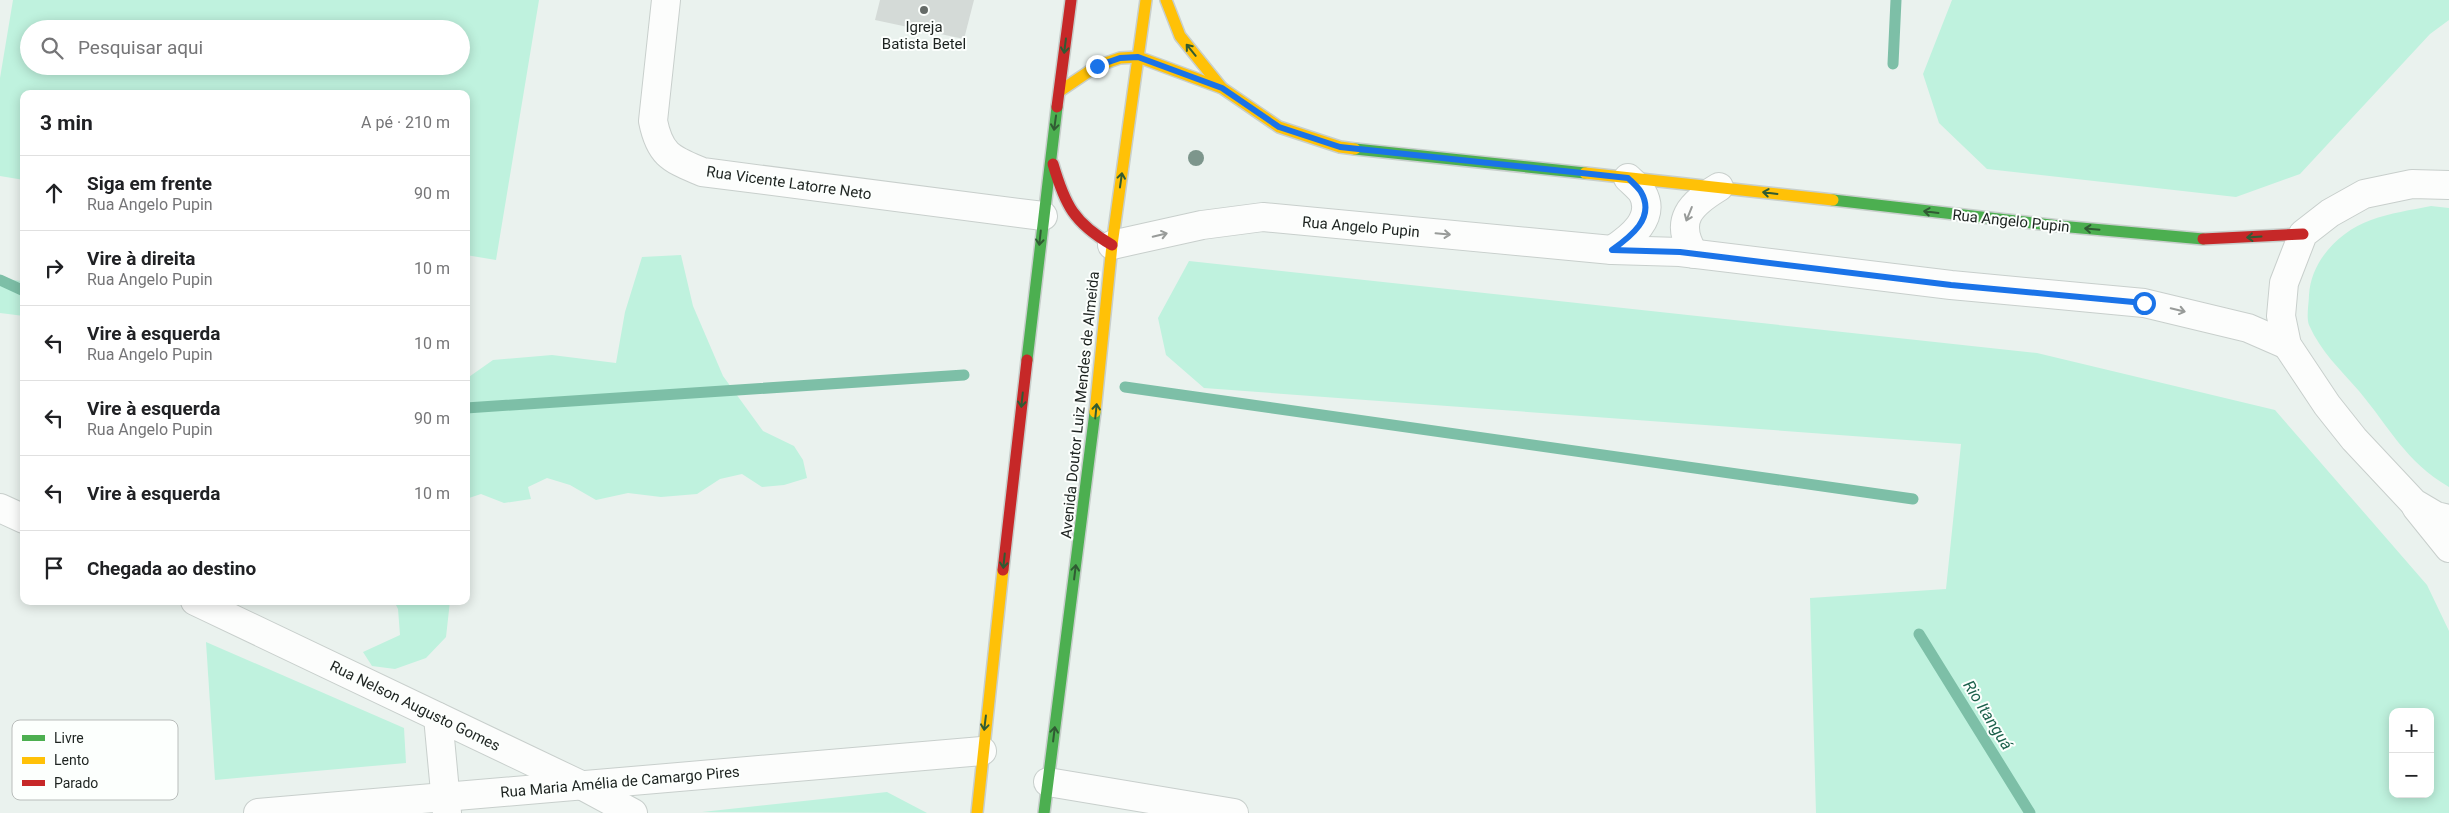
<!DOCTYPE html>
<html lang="pt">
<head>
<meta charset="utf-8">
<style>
	body { margin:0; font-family:Roboto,sans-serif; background:#f6f6f6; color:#202124 }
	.controls { position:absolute; right:15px; bottom:15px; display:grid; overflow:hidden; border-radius:10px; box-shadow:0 2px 12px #0003 }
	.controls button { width:45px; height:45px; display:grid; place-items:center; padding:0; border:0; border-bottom:1px solid #e0e0e0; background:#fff; color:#202124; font:25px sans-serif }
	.stop { position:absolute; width:15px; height:15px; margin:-11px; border:4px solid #1a73e8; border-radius:50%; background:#fff }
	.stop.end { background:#1a73e8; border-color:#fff; box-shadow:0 1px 5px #0008 }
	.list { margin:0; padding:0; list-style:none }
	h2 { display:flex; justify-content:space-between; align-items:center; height:65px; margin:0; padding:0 20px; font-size:21px }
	h2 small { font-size:16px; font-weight:400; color:#757577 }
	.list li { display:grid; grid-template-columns:32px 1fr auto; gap:15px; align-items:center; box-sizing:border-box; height:75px; padding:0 20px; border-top:1px solid #e0e0e0 }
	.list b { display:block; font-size:19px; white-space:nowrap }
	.list p { margin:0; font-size:16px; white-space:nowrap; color:#757577 }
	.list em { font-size:16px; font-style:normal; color:#757577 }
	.icon { flex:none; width:28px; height:28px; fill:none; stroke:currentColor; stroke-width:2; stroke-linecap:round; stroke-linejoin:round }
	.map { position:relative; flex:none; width:2449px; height:813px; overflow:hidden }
	.search { position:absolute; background:#fff; box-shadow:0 2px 12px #0003; left:20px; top:20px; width:450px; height:55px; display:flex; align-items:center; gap:12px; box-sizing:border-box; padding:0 18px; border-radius:28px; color:#757577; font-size:19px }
	.panel { position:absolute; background:#fff; box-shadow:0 2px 12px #0003; left:20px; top:90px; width:450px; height:515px; border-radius:10px }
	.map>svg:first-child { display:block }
	.green { fill:#bff2de; fill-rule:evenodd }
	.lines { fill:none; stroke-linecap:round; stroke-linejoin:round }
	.stream { stroke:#7dbfa7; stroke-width:11 }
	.building { fill:#d4dad7 }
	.street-casing { stroke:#c8cfcc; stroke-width:30 }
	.fast-casing { stroke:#c8cfcc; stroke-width:14 }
	.slow-casing { stroke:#c8cfcc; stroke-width:14 }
	.jam-casing { stroke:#c8cfcc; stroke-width:14 }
	.street { stroke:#fcfdfc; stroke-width:28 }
	.fast { stroke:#4caf50; stroke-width:11 }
	.slow { stroke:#ffc107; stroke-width:11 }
	.jam { stroke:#c62828; stroke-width:11 }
	.tree { fill:#7d968c }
	.oneway { stroke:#305b33 }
	.oneway2 { stroke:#989b99 }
	.route { stroke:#1a73e8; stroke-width:6 }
	.poi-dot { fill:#656b68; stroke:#fcfffd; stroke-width:2 }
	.labels { text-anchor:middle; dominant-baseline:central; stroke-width:4; stroke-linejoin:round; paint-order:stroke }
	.poi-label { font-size:15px; fill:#1d2320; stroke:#fcfffd }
	.street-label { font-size:15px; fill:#1d2320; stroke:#fcfffd }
	.water-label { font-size:16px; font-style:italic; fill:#1c614c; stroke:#fcfffd }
	.key { fill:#fcfffd; stroke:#b9bdbb; stroke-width:1 }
	.key-label { font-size:14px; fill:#1d2320 }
</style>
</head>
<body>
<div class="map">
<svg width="2449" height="813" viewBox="0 0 2449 813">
	<rect width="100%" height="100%" fill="#eaf2ee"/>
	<g class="green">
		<path d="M13 0H539L496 260 466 255V94H24V180L0 176V78ZM29 29H461V66H29Z"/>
		<polygon points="1952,0 2449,0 2449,20 2430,34 2300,174 2236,197 1987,169 1939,123 1923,74"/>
		<path d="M2431 206 2449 208V487C2405 461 2390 428 2359 391 2340 369 2321 352 2309 325 2306 317 2309 303 2309 295 2311 260 2340 231 2371 220 2390 213 2411 210 2431 206Z"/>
		<polygon points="681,255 693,306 723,376 763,431 794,446 803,460 807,478 784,485 762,487 742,474 720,479 697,494 661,497 628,493 596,500 570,485 547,478 528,487 531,499 504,503 481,494 466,499 466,379 493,360 552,355 616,363 625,312 642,257"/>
		<path d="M1189 261 2037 353 2275 410 2427 585 2449 631V813H1816L1810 598 1946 589 1961 444 1204 388 1166 355 1158 318ZM2393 712H2430V794H2393Z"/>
		<polygon points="0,279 24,281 24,316 0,313"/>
		<polygon points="394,601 450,601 446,637 426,658 395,669 372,666 363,652 400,635 398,609"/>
		<polygon points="206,642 404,728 406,763 215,780"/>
		<polygon points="887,792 927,813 702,812"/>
	</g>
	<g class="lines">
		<g class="stream">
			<polyline points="1893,64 1896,0"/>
			<polyline points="0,280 24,291"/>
			<polyline points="1125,387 1913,499"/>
			<polyline points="466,408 964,375"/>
			<polyline points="1919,634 2030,813"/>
		</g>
	</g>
	<polygon class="building" points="880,0 974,0 964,39 875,20"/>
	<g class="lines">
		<defs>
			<g id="street">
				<path d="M666 0 653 121C660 156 672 159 702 172L1043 216"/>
				<polyline points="2449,185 2412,184 2364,194 2330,213 2303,234 2284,283 2281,316 2287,345 2327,405 2354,439 2414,503 2436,516 2449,519"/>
				<polyline points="1112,245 1202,225 1263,217 1612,250 1680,252 1951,285 2144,303 2248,328 2287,345"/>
				<path d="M1612 250C1630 238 1657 218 1642 192 1638 187 1632 182 1628 178"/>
				<path d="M1694 254C1673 220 1691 204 1719 187"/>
				<polyline points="2416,507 2449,548"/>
				<polyline points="0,508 24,519"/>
				<polyline points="195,601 581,785 633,813"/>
				<polyline points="438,717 447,813"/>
				<polyline points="1048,782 1234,813"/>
				<polyline points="258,813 982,751"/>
			</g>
			<g id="fast">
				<polyline points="1355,149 1585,173"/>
				<polyline points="1833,200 2059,226 2203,239"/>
				<polyline points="1027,360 1057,107"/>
				<polyline points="1044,813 1095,412"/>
			</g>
			<g id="slow">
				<polyline points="1166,0 1180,36 1221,87"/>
				<polyline points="1060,91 1097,66 1120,58 1138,57 1222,88 1279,127 1340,147 1355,149"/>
				<polyline points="1585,173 1833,200"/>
				<polyline points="1095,412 1112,245 1146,0"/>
				<polyline points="977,813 1003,570"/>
			</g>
			<g id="jam">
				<polyline points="1057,107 1071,0"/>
				<path d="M1053 164C1065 205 1074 223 1112 245"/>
				<polyline points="2203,239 2303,234"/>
				<polyline points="1003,570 1027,360"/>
			</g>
		</defs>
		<use href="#street" class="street-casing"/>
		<use href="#fast" class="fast-casing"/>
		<use href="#slow" class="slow-casing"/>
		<use href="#jam" class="jam-casing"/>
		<use href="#street" class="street"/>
		<use href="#fast" class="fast"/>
		<use href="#slow" class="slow"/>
		<use href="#jam" class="jam"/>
	</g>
	<circle class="tree" cx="1196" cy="158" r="8"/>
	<defs><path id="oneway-shaft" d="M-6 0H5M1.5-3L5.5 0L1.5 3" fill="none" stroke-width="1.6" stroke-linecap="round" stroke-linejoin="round" transform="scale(1.25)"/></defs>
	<g class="oneway">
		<use href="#oneway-shaft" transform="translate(1065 46) rotate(97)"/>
		<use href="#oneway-shaft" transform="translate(1191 50) rotate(-129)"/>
		<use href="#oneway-shaft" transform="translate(1055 123) rotate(98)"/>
		<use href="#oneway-shaft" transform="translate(1121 180) rotate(-82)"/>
		<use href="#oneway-shaft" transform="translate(1770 193) rotate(-173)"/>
		<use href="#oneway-shaft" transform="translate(1931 212) rotate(-173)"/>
		<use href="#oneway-shaft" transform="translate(2092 229) rotate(-175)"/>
		<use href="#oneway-shaft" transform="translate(2254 237) rotate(176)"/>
		<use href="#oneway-shaft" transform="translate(1040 238) rotate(96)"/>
		<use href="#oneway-shaft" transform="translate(1022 400) rotate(96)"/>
		<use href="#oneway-shaft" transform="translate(1096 411) rotate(-84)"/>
		<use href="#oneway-shaft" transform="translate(1004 561) rotate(96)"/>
		<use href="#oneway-shaft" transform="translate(1075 572) rotate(-83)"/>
		<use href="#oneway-shaft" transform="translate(985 723) rotate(97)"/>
		<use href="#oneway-shaft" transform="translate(1054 734) rotate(-83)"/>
	</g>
	<g class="oneway2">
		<use href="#oneway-shaft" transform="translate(1689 214) rotate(112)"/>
		<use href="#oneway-shaft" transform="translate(1443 234) rotate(5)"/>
		<use href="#oneway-shaft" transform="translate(1160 235) rotate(-13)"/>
		<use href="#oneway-shaft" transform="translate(2178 310) rotate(13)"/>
	</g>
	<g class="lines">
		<path class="route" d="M1097 66 1120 58 1138 57 1222 88 1279 127 1340 147 1628 178C1632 182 1638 187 1641 192 1656 218 1630 237 1612 250L1680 252 1951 285 2144 303"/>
	</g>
	<circle class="poi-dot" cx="924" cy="10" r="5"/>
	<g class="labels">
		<g class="poi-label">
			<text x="924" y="27">Igreja<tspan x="924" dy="17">Batista Betel</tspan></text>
		</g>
		<g class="street-label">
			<text transform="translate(789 183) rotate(8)">Rua Vicente Latorre Neto</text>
			<text transform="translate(2011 221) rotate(6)">Rua Angelo Pupin</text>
			<text transform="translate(1361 227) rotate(5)">Rua Angelo Pupin</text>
			<text transform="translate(1080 405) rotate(-84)">Avenida Doutor Luiz Mendes de Almeida</text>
			<text transform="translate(415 706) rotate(26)">Rua Nelson Augusto Gomes</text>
			<text transform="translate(620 782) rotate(-5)">Rua Maria Amélia de Camargo Pires</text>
		</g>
		<g class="water-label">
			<text transform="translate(1988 715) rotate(58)">Rio Itanguá</text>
		</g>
	</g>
	<rect x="12" y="720" width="166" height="80" rx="8" class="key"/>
	<rect x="22" y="735" width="23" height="6" fill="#4caf50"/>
	<rect x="22" y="757" width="23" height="7" fill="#ffc107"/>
	<rect x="22" y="780" width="23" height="6" fill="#c62828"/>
	<g class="key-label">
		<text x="54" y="743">Livre</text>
		<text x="54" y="765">Lento</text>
		<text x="54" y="788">Parado</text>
	</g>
</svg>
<div class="controls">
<button>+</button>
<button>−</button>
</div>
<div class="stop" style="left:2144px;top:303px"></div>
<div class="stop end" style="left:1097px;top:66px"></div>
<div class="search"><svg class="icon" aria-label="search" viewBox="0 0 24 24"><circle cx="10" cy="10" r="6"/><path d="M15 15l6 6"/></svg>Pesquisar aqui</div>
<section class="panel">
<h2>3 min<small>A pé · 210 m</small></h2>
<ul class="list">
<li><svg class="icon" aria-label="ahead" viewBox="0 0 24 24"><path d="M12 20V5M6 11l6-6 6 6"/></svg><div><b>Siga em frente</b><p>Rua Angelo Pupin</p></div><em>90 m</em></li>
<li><svg class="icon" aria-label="right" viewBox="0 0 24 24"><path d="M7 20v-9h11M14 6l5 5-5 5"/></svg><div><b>Vire à direita</b><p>Rua Angelo Pupin</p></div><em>10 m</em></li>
<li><svg class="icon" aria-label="left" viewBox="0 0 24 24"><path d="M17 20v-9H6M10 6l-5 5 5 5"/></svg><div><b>Vire à esquerda</b><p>Rua Angelo Pupin</p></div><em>10 m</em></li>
<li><svg class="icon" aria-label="left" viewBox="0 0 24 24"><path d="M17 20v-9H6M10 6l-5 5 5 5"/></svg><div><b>Vire à esquerda</b><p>Rua Angelo Pupin</p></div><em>90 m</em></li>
<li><svg class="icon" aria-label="left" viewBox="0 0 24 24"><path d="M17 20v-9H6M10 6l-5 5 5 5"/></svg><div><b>Vire à esquerda</b></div><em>10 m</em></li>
<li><svg class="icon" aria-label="arrive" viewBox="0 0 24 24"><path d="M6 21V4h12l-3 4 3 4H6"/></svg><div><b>Chegada ao destino</b></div></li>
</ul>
</section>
</div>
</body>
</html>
